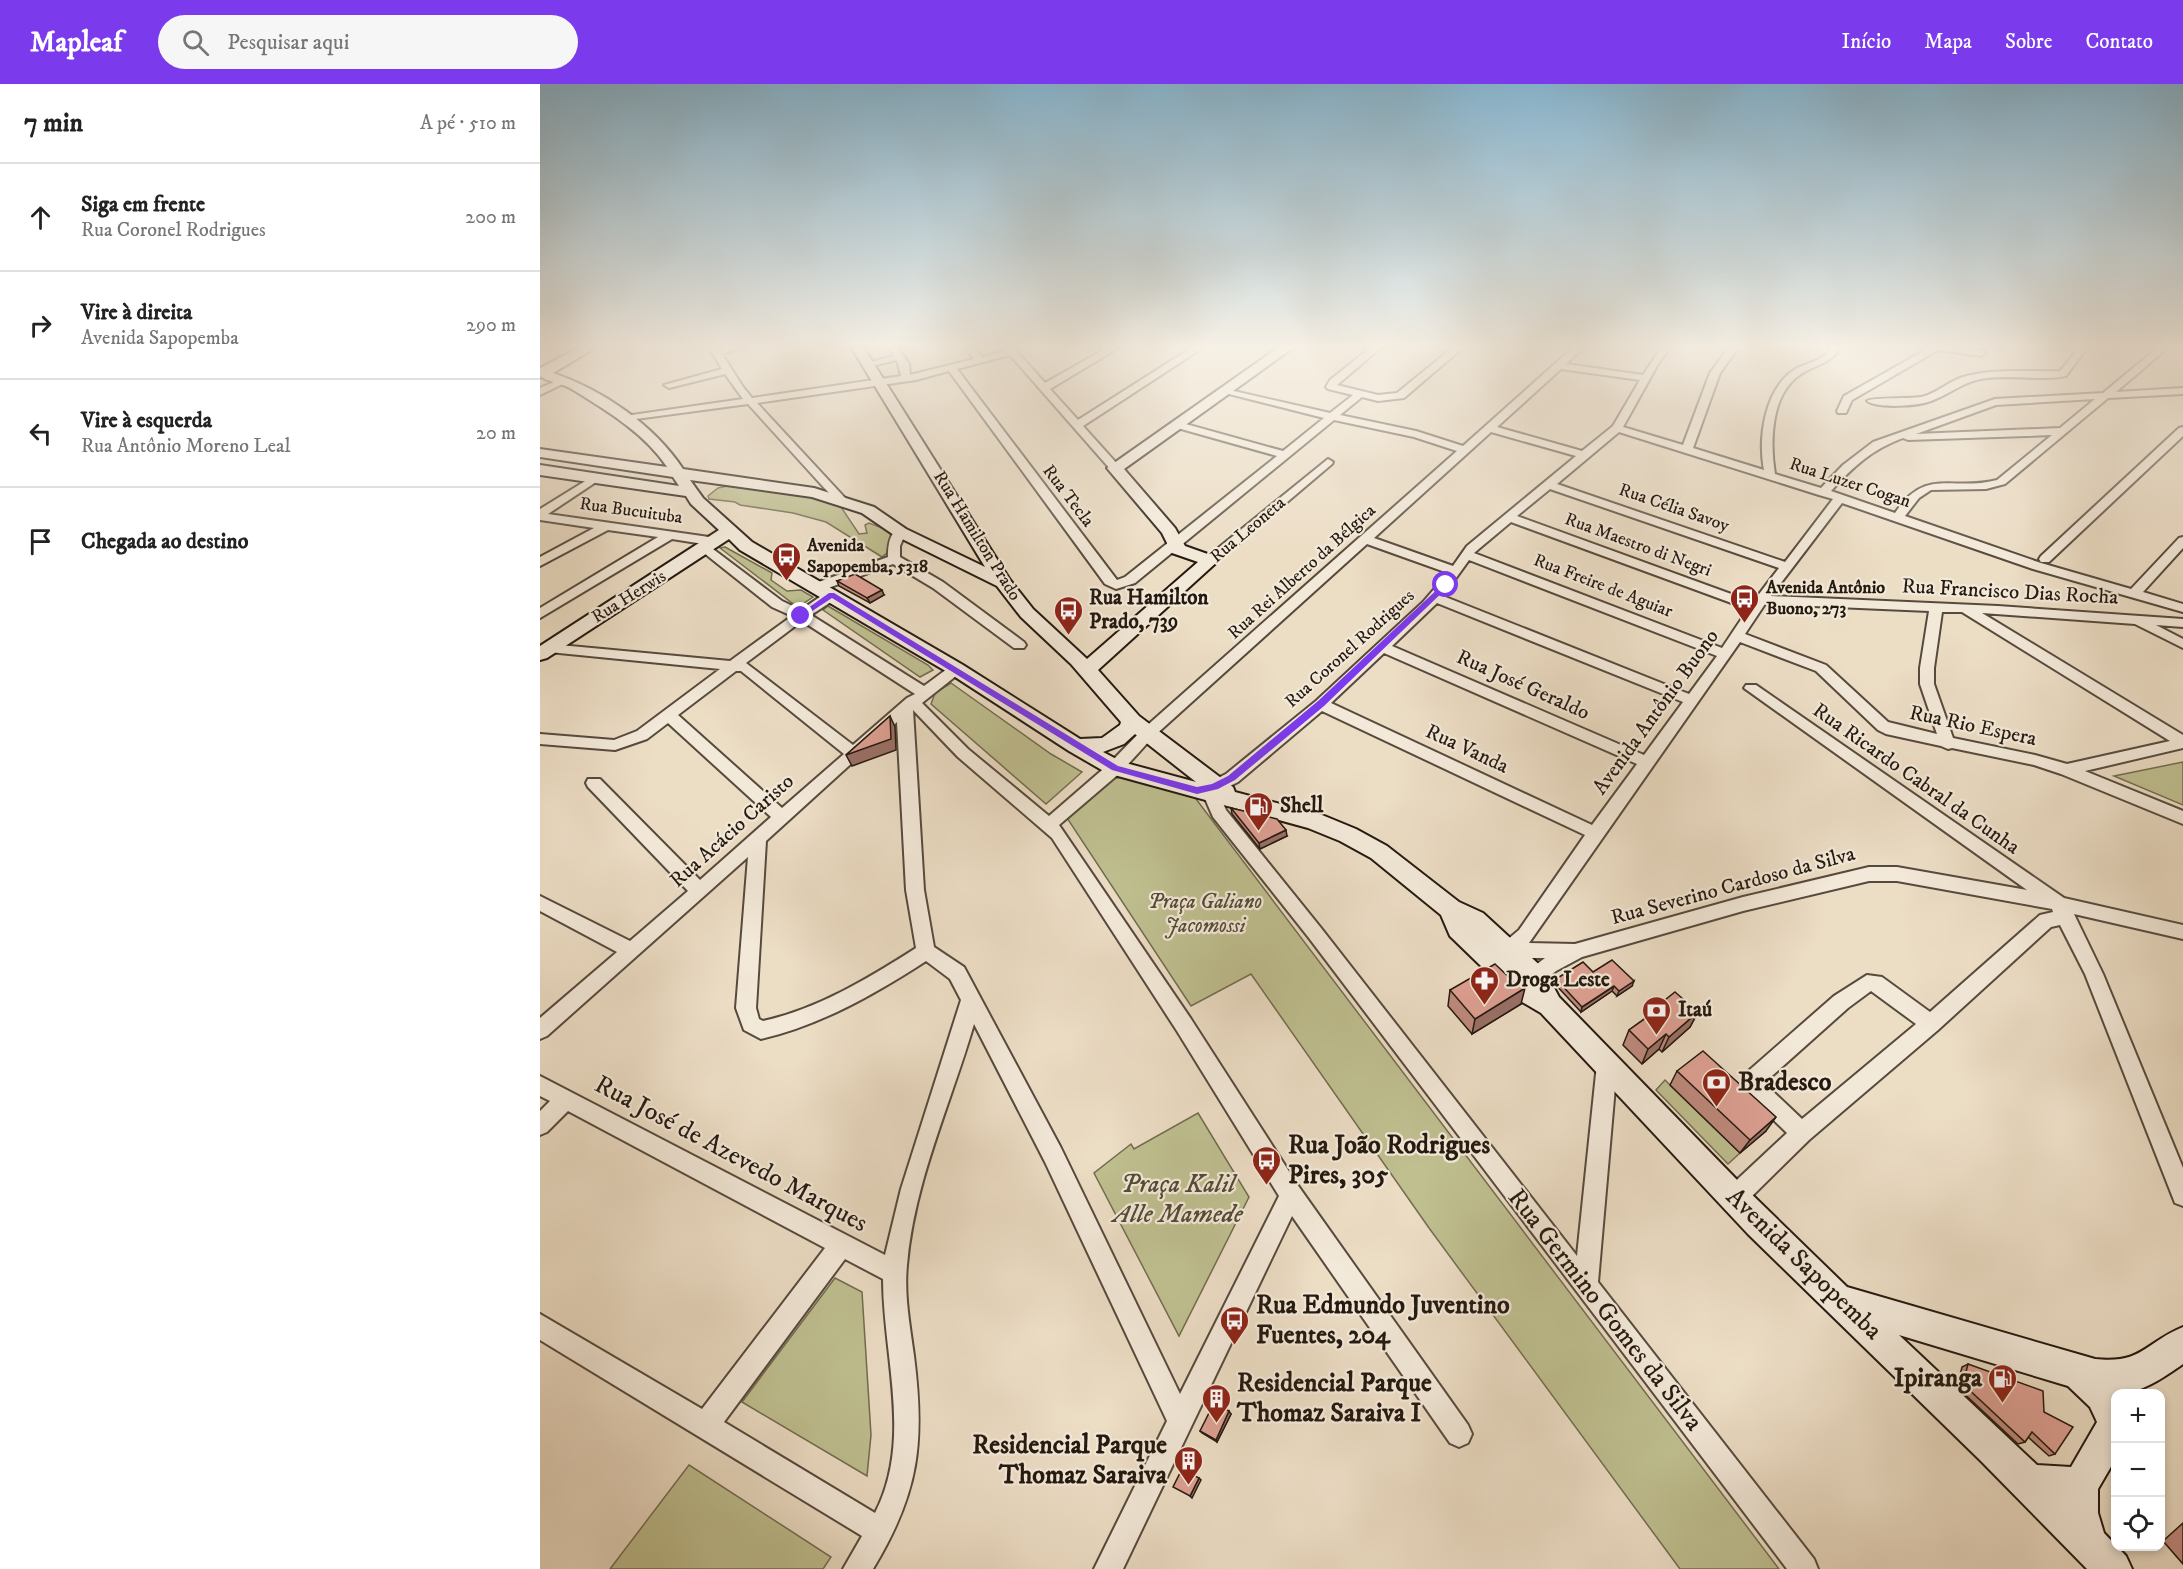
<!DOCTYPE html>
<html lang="pt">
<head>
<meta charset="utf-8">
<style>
	body { margin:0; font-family:"IM FELL DW Pica",serif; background:#f6f6f6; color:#222 }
	.controls { position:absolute; right:18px; bottom:18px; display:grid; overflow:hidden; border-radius:12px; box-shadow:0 3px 9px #0003 }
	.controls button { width:54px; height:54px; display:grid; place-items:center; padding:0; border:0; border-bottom:2px solid #e0e0e0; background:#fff; color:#222; font:30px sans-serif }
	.stop { position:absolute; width:18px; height:18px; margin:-14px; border:4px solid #7c3aed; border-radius:50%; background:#fff }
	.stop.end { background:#7c3aed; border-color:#fff; box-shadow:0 2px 6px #0008 }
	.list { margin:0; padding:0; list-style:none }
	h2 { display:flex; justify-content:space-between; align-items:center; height:78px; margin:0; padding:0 24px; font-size:26px }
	h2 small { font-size:20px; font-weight:400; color:#767676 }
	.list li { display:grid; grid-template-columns:39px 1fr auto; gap:18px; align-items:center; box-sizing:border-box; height:108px; padding:0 24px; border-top:2px solid #e0e0e0 }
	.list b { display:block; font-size:22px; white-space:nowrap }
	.list p { margin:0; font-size:20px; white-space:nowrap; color:#767676 }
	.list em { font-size:20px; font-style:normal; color:#767676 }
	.icon { flex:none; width:33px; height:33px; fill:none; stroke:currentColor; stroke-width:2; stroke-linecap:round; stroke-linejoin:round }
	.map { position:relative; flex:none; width:1643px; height:1485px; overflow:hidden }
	header { display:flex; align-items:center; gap:36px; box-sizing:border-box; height:84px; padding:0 30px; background:#7c3aed; color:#fff }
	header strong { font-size:28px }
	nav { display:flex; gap:33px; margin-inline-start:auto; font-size:21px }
	.search { width:420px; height:54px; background:#f6f6f6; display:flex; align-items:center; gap:15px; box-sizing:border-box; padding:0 21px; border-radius:33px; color:#767676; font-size:22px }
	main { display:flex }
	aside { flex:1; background:#fff }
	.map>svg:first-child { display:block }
	.green { fill:#bfbf90; stroke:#726c50; stroke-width:1.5 }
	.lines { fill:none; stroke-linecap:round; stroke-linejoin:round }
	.street-casing { stroke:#564a3d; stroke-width:4 }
	.secondary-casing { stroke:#241910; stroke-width:4 }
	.street { fill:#f3e9d9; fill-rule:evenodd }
	.secondary { fill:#f3e9d9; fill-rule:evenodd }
	.wall { fill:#bf8a7e; stroke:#241910; stroke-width:1.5 }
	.shaded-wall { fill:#9b7067; stroke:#241910; stroke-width:1.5 }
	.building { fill:#dea093; stroke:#241910; stroke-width:1.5 }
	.route { fill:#7c3aed }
	.labels { text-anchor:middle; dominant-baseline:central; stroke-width:4.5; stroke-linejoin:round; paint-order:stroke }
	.far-street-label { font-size:18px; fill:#241910; stroke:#f3e9d9 }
	.far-poi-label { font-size:18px; font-weight:bold; fill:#241910; stroke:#f3e9d9; text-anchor:start }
	.street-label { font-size:21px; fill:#241910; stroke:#f3e9d9 }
	.poi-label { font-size:21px; font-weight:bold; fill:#241910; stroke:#f3e9d9; text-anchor:start }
	.park-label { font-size:21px; font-style:italic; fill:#524b36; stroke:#f3e9d9 }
	.near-poi-label { font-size:26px; font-weight:bold; fill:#241910; stroke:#f3e9d9; text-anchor:start }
	.near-street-label { font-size:26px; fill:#241910; stroke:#f3e9d9 }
	.near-park-label { font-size:26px; font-style:italic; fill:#524b36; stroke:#f3e9d9 }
</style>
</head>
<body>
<header>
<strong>Mapleaf</strong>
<div class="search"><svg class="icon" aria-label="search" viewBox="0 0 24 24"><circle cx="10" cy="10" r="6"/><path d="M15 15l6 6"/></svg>Pesquisar aqui</div>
<nav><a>Início</a><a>Mapa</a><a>Sobre</a><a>Contato</a></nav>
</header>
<main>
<aside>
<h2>7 min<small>A pé · 510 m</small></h2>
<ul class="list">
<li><svg class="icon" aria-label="ahead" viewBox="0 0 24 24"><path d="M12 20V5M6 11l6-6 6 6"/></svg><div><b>Siga em frente</b><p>Rua Coronel Rodrigues</p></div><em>200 m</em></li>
<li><svg class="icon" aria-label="right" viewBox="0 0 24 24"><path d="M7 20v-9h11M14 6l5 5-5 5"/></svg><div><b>Vire à direita</b><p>Avenida Sapopemba</p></div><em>290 m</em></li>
<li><svg class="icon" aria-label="left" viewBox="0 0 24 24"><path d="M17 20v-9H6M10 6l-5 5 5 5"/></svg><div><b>Vire à esquerda</b><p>Rua Antônio Moreno Leal</p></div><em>20 m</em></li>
<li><svg class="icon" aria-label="arrive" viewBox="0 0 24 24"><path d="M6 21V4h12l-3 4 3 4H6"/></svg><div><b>Chegada ao destino</b></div></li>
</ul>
</aside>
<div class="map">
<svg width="1643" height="1485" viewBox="0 0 1643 1485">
	<rect width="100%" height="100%" fill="#ecddc5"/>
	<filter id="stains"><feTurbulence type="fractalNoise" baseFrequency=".00333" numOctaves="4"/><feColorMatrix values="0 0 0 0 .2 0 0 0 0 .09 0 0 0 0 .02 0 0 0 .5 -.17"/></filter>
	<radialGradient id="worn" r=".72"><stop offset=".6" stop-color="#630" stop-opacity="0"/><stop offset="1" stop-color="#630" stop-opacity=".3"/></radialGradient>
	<g class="green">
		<polygon points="197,400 261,409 299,420 319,450 327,449 325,441 329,439 353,448 348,468 342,473 286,438 253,429 200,421 195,418 169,415 168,412 178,404"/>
		<polygon points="185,463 232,489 231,496 247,507 261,506 273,513 258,523 256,522 180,464"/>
		<polygon points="288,522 388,581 393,586 380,593 283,526"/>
		<polygon points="411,599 511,670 542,688 506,720 391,620 395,609"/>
		<polygon points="1643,678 1643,721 1574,692"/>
		<polygon points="586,692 653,711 1239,1485 1140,1485 889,1144 711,890 651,922 527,734 573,695"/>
		<polygon points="1125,996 1200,1069 1188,1080 1116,1006"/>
		<polygon points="658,1029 709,1113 639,1252 554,1089 591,1060 594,1065"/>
		<polygon points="295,1194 322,1208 331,1351 327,1392 202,1318"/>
		<polygon points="149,1381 291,1473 283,1485 70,1485"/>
	</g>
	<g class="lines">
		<defs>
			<g id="street">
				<path d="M167 261H176L178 266 194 261H210L182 270 203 303 212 314 361 292 357 276 328 283 323 280 354 272 347 261H356L369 280 370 291 434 275 423 261H432L442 273 465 267 464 261H471L505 299 572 261H583L510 305 538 336 656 261H667L543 342 579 382 581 384 575 387 571 386 470 271 417 285 577 496 585 493 737 372 634 343V339H642L743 367 784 334 685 309V305L790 329 813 311 788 305 786 303 790 296 834 261H844L797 301 838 311 857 309 916 261H926L864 314 838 317 822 313 800 331 876 347 923 362 1036 261H1046L1026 280 1103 291 1123 261H1132L1118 280 1083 343 1143 361 1170 289 1191 261H1200L1180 289 1153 364 1224 386C1218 355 1224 306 1254 286 1267 278 1285 278 1292 261H1301C1293 280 1276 280 1261 290 1230 310 1230 359 1235 390L1281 404 1303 381 1333 358 1455 315 1563 309 1621 261H1631L1576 308 1643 304V310L1568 314 1465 400 1446 405 1391 406 1379 414 1365 432 1501 479 1591 505 1639 454 1643 453V464L1603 508 1643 520V528L1493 485 1302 419 1231 512 1458 522 1643 535V543L1616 541 1643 555V564L1595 540 1442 529 1643 651V664L1545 687 1643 727V740L1521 690 1494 681 1412 664 1408 665 1401 662 1346 650 1338 646 1276 587 1200 558 989 859 1035 860 1203 813 1329 783H1357L1487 806 1204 604 1206 601H1216L1524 814 1643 841V855L1534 830 1563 890 1643 1084V1122L1635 1119 1545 890 1520 841 1511 843 1398 946 1269 1056 1202 1122 1194 1125 1186 1122 1183 1114 1186 1106 1247 1049 1207 1010 1202 997 1205 990 1294 912 1327 891 1342 893 1390 928 1500 831 1513 828 1512 825 1357 797H1329L1203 827 1042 873 1016 887 995 904 988 906 981 904 979 898 981 892 1005 874H972L960 881 953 878 951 873 961 861 979 846 1045 751 782 627 698 698 678 708 686 726 781 844 1037 1172 1057 980 1060 974 1067 971 1074 974 1077 980 1058 1198 1274 1475 1278 1485H1247L769 854 673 733 663 710 667 705 668 699 686 690 776 617 883 518 908 489 827 460 612 654 581 688 519 741 651 935 759 1103 928 1341 932 1350 928 1359 919 1363 910 1359 752 1132 583 1485H554L627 1337 505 1078 434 940C411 1019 374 1098 367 1181 364 1211 370 1242 374 1272 385 1359 379 1409 333 1485H303L322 1452 0 1256V1230L162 1325 285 1164 28 1027 7 1048 0 1051V1027L10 1017 0 1012V992L345 1171 361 1105 421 916 410 895 386 877C335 910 281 941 221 955L204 946 196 924 208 773 7 952 0 955V934L77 868 0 827V812L90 857 148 807 48 703 46 699 48 695H60L160 796 231 733 128 639 107 655 75 666 0 660V650L74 656 97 647 180 585 9 568 2 564 9 560 190 577 252 532 232 523 159 465 161 462H169L242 517 261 526 287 508H297L298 511 297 514 271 531 384 602 411 582H421L423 585 421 588 382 619 428 665 509 732 569 680 602 646 917 367 874 353 794 336 595 499 576 505 565 500 409 287 376 296 217 319 306 415V419H298L208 320 81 337 80 335 85 332 203 315 185 290 129 304 124 301 182 285ZM1021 285 1100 296 1073 342 1042 367 957 343ZM1555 315 1520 344 1376 350 1456 321ZM951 348 1036 372 927 462 913 482 834 454ZM1079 348 1279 411 1293 415 1245 478 1017 400ZM1512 351 1457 396C1412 408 1386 382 1355 429L1291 407C1314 382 1331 366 1363 354L1368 356ZM1010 405 1239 484 1213 518 977 432ZM971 438 1208 525 1182 564 934 469ZM929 476 1177 572 1149 610 903 512ZM897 519 1143 618 1104 671 852 562ZM1225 520 1389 527 1380 584V600L1397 650 1348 638 1286 581 1205 550ZM1402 528H1422L1630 657 1527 680 1495 671 1413 654 1394 600V584ZM262 537 375 610 367 614 313 661 206 579ZM844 569 1097 680 1052 741 791 619ZM196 587H201L304 670 242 724 138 631ZM373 626 418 673 512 754 637 947 739 1112 640 1310 521 1064 424 883 394 863 384 806ZM357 638 366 806 376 864C329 894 278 925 223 937L219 935 216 924 226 757ZM1331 907 1376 940 1262 1035 1224 999 1308 924ZM305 1175 343 1195C343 1273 373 1356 335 1429L184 1338Z"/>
				<polygon points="1373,261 1402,261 1441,266 1446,269 1441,272 1398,266 1312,316 1306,329 1298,329 1297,327 1304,312 1387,265"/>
				<path d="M1542 261H1552L1543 269 1526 292C1501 297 1473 291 1447 294 1425 296 1410 310 1391 317 1378 322 1338 325 1327 317 1332 313 1370 315 1381 313 1396 310 1409 297 1423 293 1454 284 1488 288 1520 287Z"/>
				<polygon points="21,295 29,297 0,311 0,304"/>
				<polygon points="1643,343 1643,352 1509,478 1501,478 1499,475 1501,472 1639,344"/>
				<polygon points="788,375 793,378 792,380 674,480 666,480 664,477 666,474"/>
				<polygon points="55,391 59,392 59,396 8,430 176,454 182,458 176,462 132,455 0,534 0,524 118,453 68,446 0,482 0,473 54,444 0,436 0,425"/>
				<path d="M360 444 366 448 360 462V473L403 498 484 558 486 561 484 564H474L393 504 353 480 283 506 278 507 272 503 273 500 348 473C348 463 349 448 360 444Z"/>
			</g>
			<path id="secondary" d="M44 261H60L13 289C63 306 114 341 143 385L274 404 334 423 366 445 445 483 310 261H322L470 496 493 525 547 575 658 478 632 469 622 449 567 384 742 261H757L584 385 635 444 645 462 676 473 678 477 558 586 599 632 693 703 695 708 782 731 816 745 847 762 919 818 943 829 1004 885 1019 913 1199 1098 1307 1203 1555 1275C1603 1280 1604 1259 1643 1243V1280C1623 1294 1600 1310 1576 1310V1374L1558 1405V1429L1564 1449 1586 1472 1592 1485H1547L1441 1377 1208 1150 1001 929 972 912 910 852 901 831 831 774 800 757 768 744 567 689 529 667 409 589 200 466 189 455 7 574 0 576V562L179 446 151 420 146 412 0 391V381L139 402 133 393 0 373V365L127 383C105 349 64 325 30 304 20 299 8 298 0 292V284ZM150 396 272 413 322 429 354 451 457 502 481 533 531 580 581 638 580 641 562 654 540 655 423 581 212 458 163 414ZM595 650 656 698 582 678 563 668 584 660ZM1359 1251 1528 1302 1550 1323 1557 1338 1531 1383 1497 1381Z"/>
		</defs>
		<use href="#street" class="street-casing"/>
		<use href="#secondary" class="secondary-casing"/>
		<use href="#street" class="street"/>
		<use href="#secondary" class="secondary"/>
	</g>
	<g class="wall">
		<polygon points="297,497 344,511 330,519 299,502"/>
		<polygon points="691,724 747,752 720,765 692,730"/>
		<polygon points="1053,888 1092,902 1077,912 1072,907 1041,928 1015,900 1016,895"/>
		<polygon points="910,906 981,920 932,950 908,922"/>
		<polygon points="1125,916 1158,928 1150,943 1122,968 1119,965 1102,980 1083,961 1089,946 1122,922"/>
		<polygon points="1137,987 1226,1047 1200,1069 1130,1001"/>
		<polygon points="1428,1280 1504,1328 1515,1370 1509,1372 1488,1353 1485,1358 1478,1360 1417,1303 1422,1283"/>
		<polygon points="677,1327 691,1330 677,1358 662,1349 660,1347"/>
		<polygon points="1643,1439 1643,1480 1623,1457"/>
	</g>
	<g class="shaded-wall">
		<polygon points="342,506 344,511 330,519 327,514"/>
		<polygon points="350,632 355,643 356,666 312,682 306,671"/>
		<polygon points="746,746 747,752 720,765 719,759"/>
		<polygon points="1094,897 1092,902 1077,912 1079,907"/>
		<polygon points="1074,902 1072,907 1041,928 1042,923"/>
		<polygon points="985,904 981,920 932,950 935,935"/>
		<polygon points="1158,928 1150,943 1122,968 1129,953"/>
		<polygon points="1126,950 1119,965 1102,980 1108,965"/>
		<polygon points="1236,1033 1226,1047 1200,1069 1210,1056"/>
		<polygon points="689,1327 691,1330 677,1358 676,1356"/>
		<polygon points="659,1394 661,1396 652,1414 650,1412"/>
	</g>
	<g class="building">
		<polygon points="315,490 342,506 327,514 297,497"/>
		<polygon points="350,632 351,655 306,671"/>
		<polygon points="691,724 737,735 746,746 719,759"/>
		<polygon points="1072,876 1094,897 1079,907 1074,902 1042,923 1016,895 1043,878 1053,888"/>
		<polygon points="955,880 974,898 985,904 935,935 910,906"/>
		<polygon points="1135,908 1158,928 1129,953 1126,950 1108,965 1089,946 1127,919 1125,916"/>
		<polygon points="1163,967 1236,1033 1210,1056 1137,987"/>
		<polygon points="1428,1280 1503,1307 1504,1328 1533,1343 1515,1370 1492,1348 1485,1358 1423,1300"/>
		<polygon points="672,1323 677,1327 679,1323 689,1327 676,1356 660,1347"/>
		<polygon points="642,1385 659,1394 650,1412 633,1403"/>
	</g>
	<linearGradient id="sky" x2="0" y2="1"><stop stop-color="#88b7d2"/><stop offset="0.56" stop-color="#f6f0e5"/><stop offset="1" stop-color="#f6f0e5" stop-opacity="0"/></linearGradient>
	<rect width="1643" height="469" fill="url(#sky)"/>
	<polygon class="route" points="904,499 910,501 784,622 695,696 678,705 657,710 572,686 292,514 263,533 257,532 289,509 294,509 578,682 657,703 672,700 688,692 778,617"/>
	<defs>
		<symbol id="bus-pin" viewBox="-11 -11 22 30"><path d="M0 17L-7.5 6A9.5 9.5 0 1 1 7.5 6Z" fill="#8f2418" stroke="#f3e9d9"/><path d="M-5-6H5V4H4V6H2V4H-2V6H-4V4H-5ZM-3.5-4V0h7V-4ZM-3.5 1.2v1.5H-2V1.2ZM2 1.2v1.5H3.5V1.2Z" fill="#fff"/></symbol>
		<symbol id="fuel-pin" viewBox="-11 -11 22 30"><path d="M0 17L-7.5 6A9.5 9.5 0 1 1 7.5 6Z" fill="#8f2418" stroke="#f3e9d9"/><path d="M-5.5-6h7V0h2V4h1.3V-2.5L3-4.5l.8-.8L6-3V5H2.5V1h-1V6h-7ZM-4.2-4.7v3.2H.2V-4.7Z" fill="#fff"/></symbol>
		<symbol id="pharmacy-pin" viewBox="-11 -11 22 30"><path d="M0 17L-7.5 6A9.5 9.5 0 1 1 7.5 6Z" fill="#8f2418" stroke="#f3e9d9"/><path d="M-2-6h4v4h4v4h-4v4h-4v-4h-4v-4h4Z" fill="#fff"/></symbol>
		<symbol id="bank-pin" viewBox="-11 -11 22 30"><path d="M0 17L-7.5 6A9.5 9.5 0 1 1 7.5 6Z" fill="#8f2418" stroke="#f3e9d9"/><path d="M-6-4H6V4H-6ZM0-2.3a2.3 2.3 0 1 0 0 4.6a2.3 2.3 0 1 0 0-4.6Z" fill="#fff"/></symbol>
		<symbol id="building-pin" viewBox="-11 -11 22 30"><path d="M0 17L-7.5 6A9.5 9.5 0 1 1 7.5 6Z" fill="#8f2418" stroke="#f3e9d9"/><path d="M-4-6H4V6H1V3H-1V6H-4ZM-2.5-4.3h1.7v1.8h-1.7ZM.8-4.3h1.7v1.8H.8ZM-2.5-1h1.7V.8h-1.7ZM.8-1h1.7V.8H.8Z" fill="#fff"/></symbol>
	</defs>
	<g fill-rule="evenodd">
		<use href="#bus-pin" x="230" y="456" width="33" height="45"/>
		<use href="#bus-pin" x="1188" y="498" width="33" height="45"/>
		<use href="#bus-pin" x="512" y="510" width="33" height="45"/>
		<use href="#fuel-pin" x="702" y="706" width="33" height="45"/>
		<use href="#pharmacy-pin" x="928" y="880" width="33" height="45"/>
		<use href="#bank-pin" x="1100" y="910" width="33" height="45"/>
		<use href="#bank-pin" x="1160" y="982" width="33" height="45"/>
		<use href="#bus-pin" x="710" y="1060" width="33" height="45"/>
		<use href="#bus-pin" x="678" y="1220" width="33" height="45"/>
		<use href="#fuel-pin" x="1446" y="1278" width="33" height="45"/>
		<use href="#building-pin" x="660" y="1298" width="33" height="45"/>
		<use href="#building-pin" x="632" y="1360" width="33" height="45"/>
	</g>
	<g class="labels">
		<g class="far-street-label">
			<text transform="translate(1310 399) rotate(18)">Rua Luzer Cogan</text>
			<text transform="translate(528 412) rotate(53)">Rua Tecla</text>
			<text transform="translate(1134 424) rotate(19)">Rua Célia Savoy</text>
			<text transform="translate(91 427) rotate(8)">Rua Bucuituba</text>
			<text transform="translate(708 446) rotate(-40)">Rua Leoneta</text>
			<text transform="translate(437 452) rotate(58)">Rua Hamilton Prado</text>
			<text transform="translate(1098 461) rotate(20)">Rua Maestro di Negri</text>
			<text transform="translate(762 488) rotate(-42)">Rua Rei Alberto da Bélgica</text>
			<text transform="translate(1063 502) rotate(21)">Rua Freire de Aguiar</text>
			<text transform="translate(89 513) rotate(-32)">Rua Herwis</text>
			<text transform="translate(810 565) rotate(-42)">Rua Coronel Rodrigues</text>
		</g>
		<g class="far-poi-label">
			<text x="267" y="462">Avenida<tspan x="267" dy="21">Sapopemba, 5318</tspan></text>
			<text x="1226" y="504">Avenida Antônio<tspan x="1226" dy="21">Buono, 273</tspan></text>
		</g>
		<g class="street-label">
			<text transform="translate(1470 508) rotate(3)">Rua Francisco Dias Rocha</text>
			<text transform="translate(983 601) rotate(24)">Rua José Geraldo</text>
			<text transform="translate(1116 628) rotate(-54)">Avenida Antônio Buono</text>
			<text transform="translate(1433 642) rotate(12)">Rua Rio Espera</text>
			<text transform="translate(927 665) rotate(25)">Rua Vanda</text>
			<text transform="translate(1376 695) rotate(35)">Rua Ricardo Cabral da Cunha</text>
			<text transform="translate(192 747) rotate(-42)">Rua Acácio Caristo</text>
			<text transform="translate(1193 802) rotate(-15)">Rua Severino Cardoso da Silva</text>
		</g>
		<g class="poi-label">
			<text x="549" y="514">Rua Hamilton<tspan x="549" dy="24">Prado, 739</tspan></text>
			<text x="740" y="722">Shell</text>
			<text x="966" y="896">Droga Leste</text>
			<text x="1138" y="926">Itaú</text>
		</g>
		<g class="park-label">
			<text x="665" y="818">Praça Galiano<tspan x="665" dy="24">Jacomossi</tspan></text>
		</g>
		<g class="near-poi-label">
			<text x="1198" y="998">Bradesco</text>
			<text x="748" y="1061">Rua João Rodrigues<tspan x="748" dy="30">Pires, 305</tspan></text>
			<text x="716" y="1221">Rua Edmundo Juventino<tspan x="716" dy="30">Fuentes, 204</tspan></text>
			<text x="1442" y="1294" text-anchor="end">Ipiranga</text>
			<text x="697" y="1299">Residencial Parque<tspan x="697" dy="30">Thomaz Saraiva I</tspan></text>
			<text x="627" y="1361" text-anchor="end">Residencial Parque<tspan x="627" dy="30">Thomaz Saraiva</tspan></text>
		</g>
		<g class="near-street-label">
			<text transform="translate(191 1070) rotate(28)">Rua José de Azevedo Marques</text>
			<text transform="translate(1264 1180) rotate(44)">Avenida Sapopemba</text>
			<text transform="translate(1065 1226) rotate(52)">Rua Germino Gomes da Silva</text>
		</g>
		<g class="near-park-label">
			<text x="638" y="1100">Praça Kalil<tspan x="638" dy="30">Alle Mamede</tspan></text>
		</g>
	</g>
	<rect width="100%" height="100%" filter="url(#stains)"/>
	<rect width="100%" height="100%" fill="url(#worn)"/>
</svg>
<div class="controls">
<button>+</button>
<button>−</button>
<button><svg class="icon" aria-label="locate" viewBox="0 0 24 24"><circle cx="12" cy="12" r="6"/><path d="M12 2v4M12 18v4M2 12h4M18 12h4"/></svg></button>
</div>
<div class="stop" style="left:906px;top:501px"></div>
<div class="stop end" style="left:261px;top:532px"></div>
</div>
</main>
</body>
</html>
